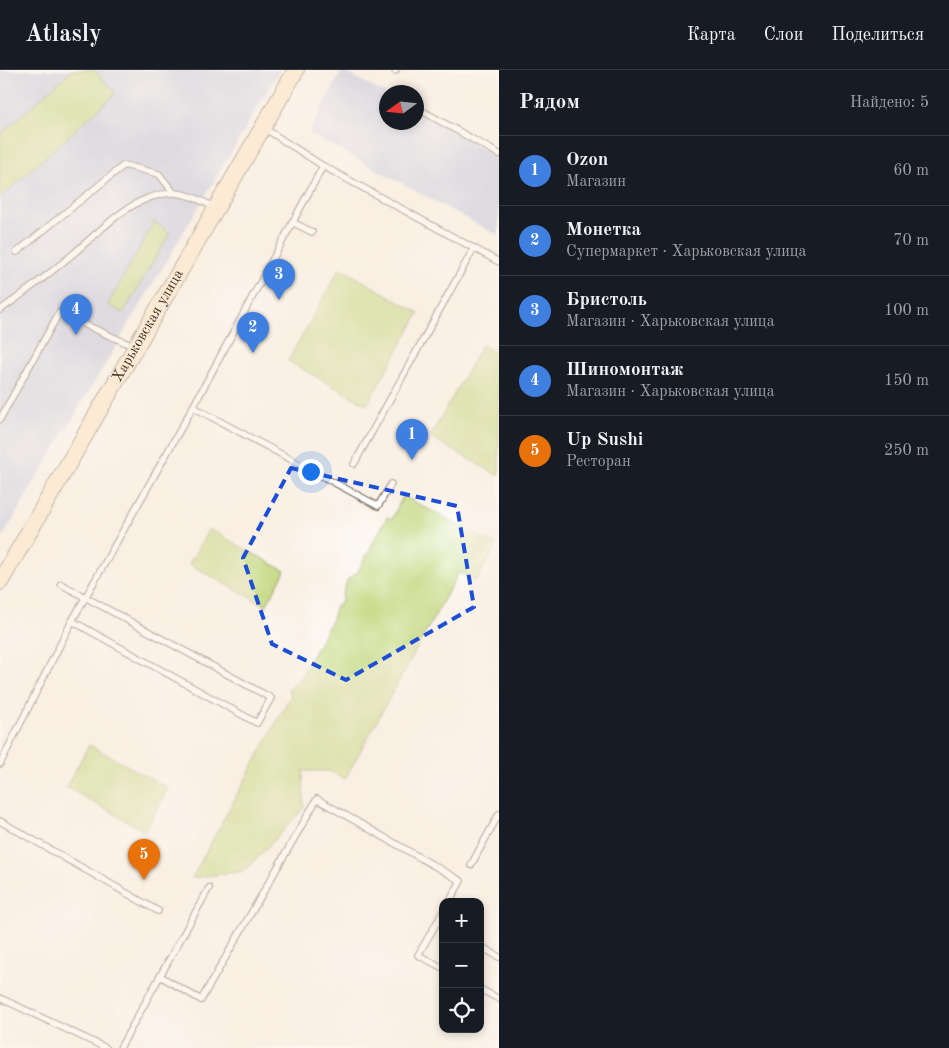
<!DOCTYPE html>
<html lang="ru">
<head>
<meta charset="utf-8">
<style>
	body { margin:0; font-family:"Old Standard TT",serif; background:#242831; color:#f1f3f6 }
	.controls { position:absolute; right:15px; bottom:15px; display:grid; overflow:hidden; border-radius:10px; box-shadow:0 2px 8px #0003 }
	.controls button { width:45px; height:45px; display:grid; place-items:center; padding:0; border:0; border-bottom:1px solid #363941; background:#171b24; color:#f1f3f6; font:25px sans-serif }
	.compass { position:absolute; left:379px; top:15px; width:45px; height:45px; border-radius:50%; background:#171b24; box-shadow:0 2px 8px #0003; rotate:255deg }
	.you { position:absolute; left:310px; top:401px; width:18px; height:18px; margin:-12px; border:4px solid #fff; border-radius:50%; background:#1a73e8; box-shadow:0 0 0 8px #1a73e833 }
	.badge { display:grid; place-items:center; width:32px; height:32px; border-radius:50%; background:#c8321e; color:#fff; font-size:16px; font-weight:700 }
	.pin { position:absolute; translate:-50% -41px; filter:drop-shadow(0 1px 2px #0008) }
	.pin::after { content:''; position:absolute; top:26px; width:18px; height:15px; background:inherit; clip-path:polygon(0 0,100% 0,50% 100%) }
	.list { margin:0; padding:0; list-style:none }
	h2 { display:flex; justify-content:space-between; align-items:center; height:65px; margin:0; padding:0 20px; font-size:21px }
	h2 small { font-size:16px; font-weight:400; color:#9ea1a6 }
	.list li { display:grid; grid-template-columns:32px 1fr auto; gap:15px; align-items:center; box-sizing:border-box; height:70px; padding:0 20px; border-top:1px solid #363941 }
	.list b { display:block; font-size:19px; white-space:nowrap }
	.list p { margin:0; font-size:16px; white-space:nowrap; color:#9ea1a6 }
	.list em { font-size:16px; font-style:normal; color:#9ea1a6 }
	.icon { flex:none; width:28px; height:28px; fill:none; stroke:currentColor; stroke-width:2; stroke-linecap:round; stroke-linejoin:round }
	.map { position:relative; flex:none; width:499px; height:978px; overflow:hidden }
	header { display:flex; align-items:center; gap:30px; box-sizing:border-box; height:70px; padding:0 25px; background:#171b24; border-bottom:1px solid #363941 }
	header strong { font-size:24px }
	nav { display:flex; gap:28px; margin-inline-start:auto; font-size:18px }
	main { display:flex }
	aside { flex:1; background:#171b24 }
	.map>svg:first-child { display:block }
	.industrial { fill:#bdc3de }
	.green { fill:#c1d679; stroke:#7e804c }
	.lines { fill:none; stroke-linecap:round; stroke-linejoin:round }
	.lane-casing { stroke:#7e6f63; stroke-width:8 }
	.secondary-casing { stroke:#7e6f63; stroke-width:18 }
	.lane { stroke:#fff; stroke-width:5.5 }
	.secondary { stroke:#fce6c4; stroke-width:16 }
	.marked { fill:none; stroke:#1d4ed8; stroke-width:4; stroke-dasharray:10 6; stroke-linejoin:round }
	.labels { text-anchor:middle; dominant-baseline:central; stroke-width:5; stroke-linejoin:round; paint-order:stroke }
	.street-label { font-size:15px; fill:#3b2a1e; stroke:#fff }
</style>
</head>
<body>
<header>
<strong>Atlasly</strong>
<nav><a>Карта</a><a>Слои</a><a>Поделиться</a></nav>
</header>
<main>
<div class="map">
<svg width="499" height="978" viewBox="0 0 499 978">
	<rect width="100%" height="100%" fill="#fff"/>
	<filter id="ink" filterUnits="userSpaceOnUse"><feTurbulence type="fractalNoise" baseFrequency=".02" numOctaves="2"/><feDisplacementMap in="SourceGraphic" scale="10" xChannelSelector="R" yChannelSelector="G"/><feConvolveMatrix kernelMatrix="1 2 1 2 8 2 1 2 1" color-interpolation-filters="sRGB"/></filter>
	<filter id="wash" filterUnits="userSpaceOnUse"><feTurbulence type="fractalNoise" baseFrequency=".0096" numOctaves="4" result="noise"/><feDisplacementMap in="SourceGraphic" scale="20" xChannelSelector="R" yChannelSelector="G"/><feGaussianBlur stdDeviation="1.12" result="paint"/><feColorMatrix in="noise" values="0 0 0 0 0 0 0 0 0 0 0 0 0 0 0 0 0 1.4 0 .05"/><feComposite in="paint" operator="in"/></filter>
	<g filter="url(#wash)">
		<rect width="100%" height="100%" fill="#f9efe2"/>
		<g class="industrial">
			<polygon points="0,0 280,0 0,471"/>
			<polygon points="342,0 386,24 387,52 417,52 417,41 499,87 499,166 309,63"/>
		</g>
		<g class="green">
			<polygon points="72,0 94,0 116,23 0,128 0,65"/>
			<polygon points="154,152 170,163 123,243 108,235"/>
			<polygon points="340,198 419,243 367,335 288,291"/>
			<polygon points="482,275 499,285 499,406 430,367"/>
			<polygon points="403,426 497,475 476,511 459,502 345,709 330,701 303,701 304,738 245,801 192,808 291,625 288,620 291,615 299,611 332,549 336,535 340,534 343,529 341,528 348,509 357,503 387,447 392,449"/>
			<polygon points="209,459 285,501 266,536 189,494"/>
			<polygon points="89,675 168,718 145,761 66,717"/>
		</g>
	</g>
	<g filter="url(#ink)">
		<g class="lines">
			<defs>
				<g id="lane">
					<polyline points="395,1 396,0"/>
					<polyline points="417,38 499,84"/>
					<polyline points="264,58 323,96 499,192"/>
					<polyline points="323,96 193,337 378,436 391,414"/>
					<polyline points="292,152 312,162"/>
					<polyline points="17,182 124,95 159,104 173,122"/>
					<path d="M0 240C25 223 50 203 73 184 103 159 130 126 171 123 185 122 202 131 214 137"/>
					<polyline points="0,349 59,243 133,276"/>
					<polyline points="354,394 474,178"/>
					<polyline points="61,514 271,628 257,653 72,551"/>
					<polyline points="0,694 72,551 193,337"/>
					<polyline points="0,751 158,841"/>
					<polyline points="471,795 499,744"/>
					<polyline points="443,842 418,885 443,898"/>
					<polyline points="480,876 499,887"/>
					<polyline points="160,906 201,930 317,729 461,811 449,832"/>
					<polyline points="480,919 499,929"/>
					<polyline points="0,928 106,978"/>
					<polyline points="120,978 209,818"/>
				</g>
				<g id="secondary">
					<path id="s1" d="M0 512 296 0"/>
				</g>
			</defs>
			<use href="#lane" class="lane-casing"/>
			<use href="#secondary" class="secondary-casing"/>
			<use href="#lane" class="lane"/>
			<use href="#secondary" class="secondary"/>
		</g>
	</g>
	<path d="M0 0H499V978H0ZM291 398 457 436 474 537 346 610 272 574 243 488Z" fill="#f9efe2" fill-opacity=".55" fill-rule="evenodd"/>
	<path class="marked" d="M291 398 457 436 474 537 346 610 272 574 243 488Z"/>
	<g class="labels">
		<g class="street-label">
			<text stroke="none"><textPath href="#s1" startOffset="296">Харьковская улица</textPath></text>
		</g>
	</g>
</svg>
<div class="controls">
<button>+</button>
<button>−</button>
<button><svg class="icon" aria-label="locate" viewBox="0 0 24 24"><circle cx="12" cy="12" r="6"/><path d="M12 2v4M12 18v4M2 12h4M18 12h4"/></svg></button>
</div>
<svg class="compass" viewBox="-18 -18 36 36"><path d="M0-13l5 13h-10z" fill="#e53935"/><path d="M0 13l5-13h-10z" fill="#9ea1a6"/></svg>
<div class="you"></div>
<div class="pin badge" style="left:412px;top:390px;background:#3f7fe0">1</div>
<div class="pin badge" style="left:253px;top:283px;background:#3f7fe0">2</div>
<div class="pin badge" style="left:279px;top:230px;background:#3f7fe0">3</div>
<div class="pin badge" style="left:76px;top:265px;background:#3f7fe0">4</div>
<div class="pin badge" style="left:144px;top:810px;background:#e8710a">5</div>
</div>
<aside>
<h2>Рядом<small>Найдено: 5</small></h2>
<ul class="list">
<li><span class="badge" style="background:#3f7fe0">1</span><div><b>Ozon</b><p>Магазин</p></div><em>60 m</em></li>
<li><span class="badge" style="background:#3f7fe0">2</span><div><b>Монетка</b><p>Супермаркет · Харьковская улица</p></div><em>70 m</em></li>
<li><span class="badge" style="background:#3f7fe0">3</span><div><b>Бристоль</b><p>Магазин · Харьковская улица</p></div><em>100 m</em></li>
<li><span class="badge" style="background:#3f7fe0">4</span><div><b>Шиномонтаж</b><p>Магазин · Харьковская улица</p></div><em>150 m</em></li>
<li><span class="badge" style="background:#e8710a">5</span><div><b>Up Sushi</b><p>Ресторан</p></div><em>250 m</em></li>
</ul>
</aside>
</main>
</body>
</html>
